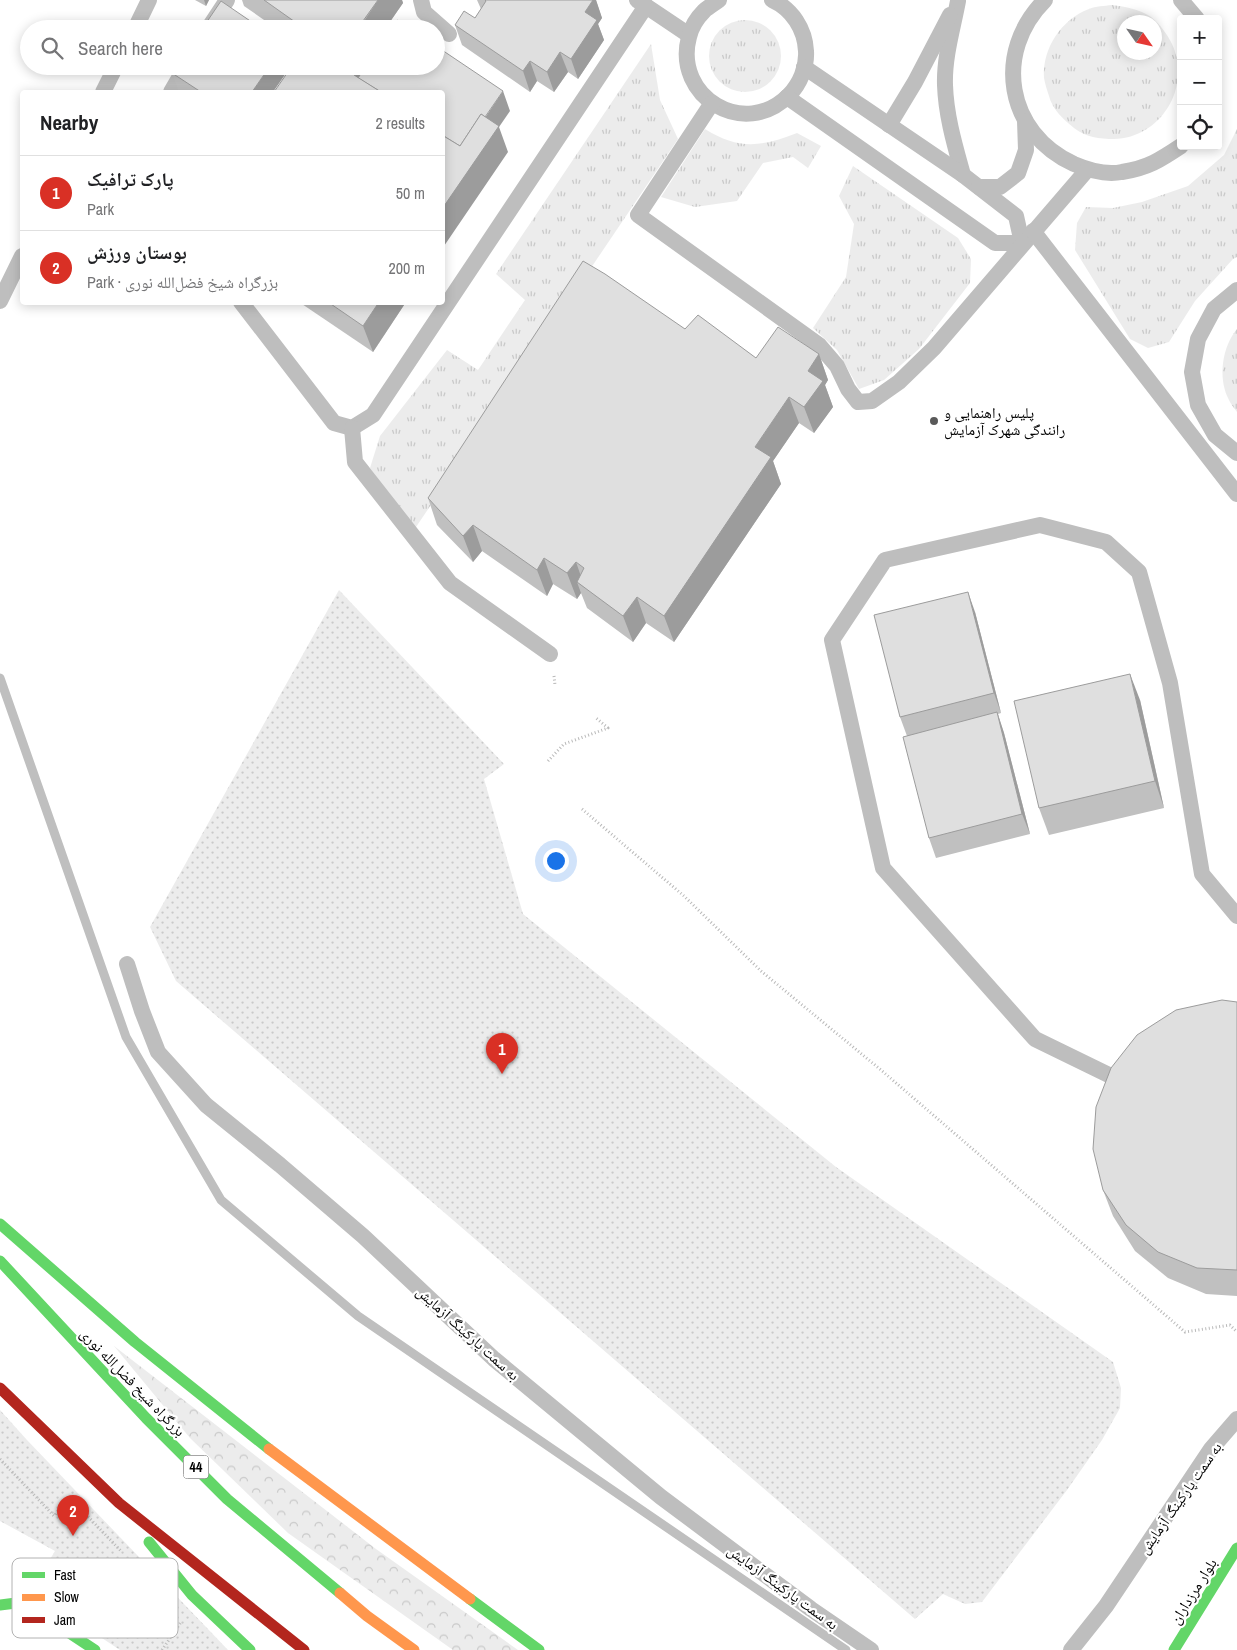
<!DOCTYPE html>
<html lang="en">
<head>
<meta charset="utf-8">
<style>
	body { margin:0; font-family:"Archivo Narrow","Noto Naskh Arabic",sans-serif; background:#f2f2f2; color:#202124 }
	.controls { position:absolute; right:15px; top:15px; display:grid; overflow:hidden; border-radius:5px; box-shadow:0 2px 12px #0003 }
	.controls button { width:45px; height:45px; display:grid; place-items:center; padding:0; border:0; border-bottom:1px solid #e0e0e0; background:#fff; color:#202124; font:25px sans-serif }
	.compass { position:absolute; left:1117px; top:15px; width:45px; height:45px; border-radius:50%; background:#fff; box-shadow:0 2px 12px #0003; rotate:124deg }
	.you { position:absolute; left:555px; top:860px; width:18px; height:18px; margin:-12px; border:4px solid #fff; border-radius:50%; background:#1a73e8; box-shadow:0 0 0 8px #1a73e833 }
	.badge { display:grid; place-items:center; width:32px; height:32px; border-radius:50%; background:#d93025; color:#fff; font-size:16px; font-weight:700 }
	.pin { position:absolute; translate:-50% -41px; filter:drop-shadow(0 1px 2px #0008) }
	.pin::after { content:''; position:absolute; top:26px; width:18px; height:15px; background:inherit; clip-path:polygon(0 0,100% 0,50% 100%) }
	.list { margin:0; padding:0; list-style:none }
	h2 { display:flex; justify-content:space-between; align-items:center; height:65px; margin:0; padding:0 20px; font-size:21px }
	h2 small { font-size:16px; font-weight:400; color:#757577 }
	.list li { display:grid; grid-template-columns:32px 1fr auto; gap:15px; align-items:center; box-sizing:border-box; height:75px; padding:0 20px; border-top:1px solid #e0e0e0 }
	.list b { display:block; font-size:19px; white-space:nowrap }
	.list p { margin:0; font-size:16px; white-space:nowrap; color:#757577 }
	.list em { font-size:16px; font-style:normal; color:#757577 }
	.icon { flex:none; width:28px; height:28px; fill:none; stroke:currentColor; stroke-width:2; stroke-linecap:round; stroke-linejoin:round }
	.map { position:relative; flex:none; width:1237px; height:1650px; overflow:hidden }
	.search { position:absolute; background:#fff; box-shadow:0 2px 12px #0003; left:20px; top:20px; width:425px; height:55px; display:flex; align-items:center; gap:12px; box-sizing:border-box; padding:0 18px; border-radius:28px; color:#757577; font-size:19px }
	.panel { position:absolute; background:#fff; box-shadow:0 2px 12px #0003; left:20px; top:90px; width:425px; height:215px; border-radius:5px }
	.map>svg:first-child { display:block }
	.grass { fill:url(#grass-tufts); fill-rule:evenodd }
	.forest { fill:url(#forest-crowns) }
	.park { fill:url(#park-dots) }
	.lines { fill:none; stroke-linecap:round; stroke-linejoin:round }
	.stream { stroke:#bfbfbf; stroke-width:9 }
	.path { stroke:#b9b9b9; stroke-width:3; stroke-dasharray:1 2.5; stroke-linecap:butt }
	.lane { stroke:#bebebe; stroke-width:16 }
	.fast { stroke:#63d668; stroke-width:11 }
	.slow { stroke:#ff974d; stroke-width:11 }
	.jam { stroke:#b3261e; stroke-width:11 }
	.wall { fill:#c0c0c0 }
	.shaded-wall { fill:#9c9c9c }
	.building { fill:#dfdfdf; stroke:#9c9c9c }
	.poi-dot { fill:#595959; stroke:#fff; stroke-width:2 }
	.labels { text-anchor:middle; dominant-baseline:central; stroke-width:4.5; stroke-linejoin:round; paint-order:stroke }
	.shield { fill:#fff; stroke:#4c4c4c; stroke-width:1 }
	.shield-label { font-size:14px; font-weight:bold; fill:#000 }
	.poi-label { font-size:15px; fill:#000; stroke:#fff; text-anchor:start }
	.street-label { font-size:15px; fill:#000; stroke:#fff }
	.key { fill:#fff; stroke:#b2b2b2; stroke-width:1 }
	.key-label { font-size:14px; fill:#000 }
</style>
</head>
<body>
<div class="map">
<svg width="1237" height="1650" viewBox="0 0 1237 1650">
	<defs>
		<pattern id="grass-tufts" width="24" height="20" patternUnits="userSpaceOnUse" patternTransform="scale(1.25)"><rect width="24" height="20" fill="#ececec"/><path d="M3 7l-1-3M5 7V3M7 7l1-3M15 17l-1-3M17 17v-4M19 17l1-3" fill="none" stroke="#c9c9c9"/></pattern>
		<pattern id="forest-crowns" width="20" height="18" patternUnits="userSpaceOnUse" patternTransform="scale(1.25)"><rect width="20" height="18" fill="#ececec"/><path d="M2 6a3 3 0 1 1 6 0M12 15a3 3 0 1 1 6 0" fill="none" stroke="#c9c9c9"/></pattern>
		<pattern id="park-dots" width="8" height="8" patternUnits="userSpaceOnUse" patternTransform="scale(1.25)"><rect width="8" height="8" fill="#ececec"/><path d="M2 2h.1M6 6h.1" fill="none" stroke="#c9c9c9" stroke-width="1.8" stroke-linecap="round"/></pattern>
	</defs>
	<rect width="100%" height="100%" fill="#fff"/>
	<g class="grass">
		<path d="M1112 5C1126 7 1139 9 1151 17 1160 24 1167 34 1172 44 1192 87 1161 138 1114 139 1100 139 1085 137 1074 128 1064 120 1052 109 1049 96 1047 90 1045 84 1044 78 1042 48 1062 19 1089 9 1096 6 1104 6 1112 5ZM1124 22H1154V52H1124Z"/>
		<circle cx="745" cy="56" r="36"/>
		<polygon points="651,44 660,100 678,139 414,530 370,468 380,436 447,350 478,370 525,300 496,274"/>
		<path d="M705 129C738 150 762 147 797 133L821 146 808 168 793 157 763 163 737 201 695 207 661 197Z"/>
		<polygon points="1237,129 1237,257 1233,259 1195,301 1169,342 1148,348 1130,339 1075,250 1077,223 1086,207 1113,208 1142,202 1188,186 1224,155"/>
		<polygon points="853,166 958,238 971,259 970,283 919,349 884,380 859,389 837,350 813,328 846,277 854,224 839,196"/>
		<path d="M1237 329V412C1234 408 1230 403 1228 398 1218 377 1222 347 1237 329Z"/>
	</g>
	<polygon class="forest" points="114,1346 376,1549 518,1650 453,1650 288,1533 190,1438"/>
	<g class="park">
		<polygon points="339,590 504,764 484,779 523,914 836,1167 1113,1362 1121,1388 1120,1408 1102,1440 1067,1490 982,1602 965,1604 943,1594 915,1619 176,981 150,927"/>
		<polygon points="0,1410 27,1440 228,1650 120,1650 31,1591 55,1551 0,1521"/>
	</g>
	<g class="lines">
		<polyline class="stream" points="0,678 126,1037 221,1200 358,1316 846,1650"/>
		<g class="path">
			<polyline points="554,676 555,685"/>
			<polyline points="548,761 564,744 608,728 596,718"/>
			<polyline points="582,809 684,896 761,971 881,1070 1185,1332 1230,1325 1237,1332"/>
			<polyline points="0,1459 54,1516 69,1497 72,1499"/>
			<polyline points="76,1504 122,1552"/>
			<polyline points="162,1650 181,1622"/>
		</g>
		<g class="lane">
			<polyline points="421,0 424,12 449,34"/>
			<polyline points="637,0 689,35"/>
			<path d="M719 0C714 4 708 7 704 11 697 18 691 28 689 37 673 97 745 140 789 95 800 84 807 67 806 51 805 29 792 9 772 0"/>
			<path d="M1045 0C993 52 1006 133 1074 164 1088 170 1107 175 1122 172 1148 168 1160 160 1181 146"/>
			<polyline points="1181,0 1197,19"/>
			<path d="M958 1C953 28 944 57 945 85 946 116 955 146 963 175"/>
			<polyline points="135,29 149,0"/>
			<polyline points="208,29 227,0"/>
			<polyline points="103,92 116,66"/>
			<polyline points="171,92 186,66"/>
			<polyline points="787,97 995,243 1022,243 1016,216 963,175 804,67"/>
			<polyline points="712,103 638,215 819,345 837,366 848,389 858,402 872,401 899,382 934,348 1087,170"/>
			<polyline points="889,125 915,82 950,15"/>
			<polyline points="979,187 1000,187 1018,173 1026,150 1025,121"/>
			<polyline points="1033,231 1237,494"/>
			<polyline points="1237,290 1214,309 1198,339 1192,372 1198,405 1215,435 1237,453"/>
			<polyline points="0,301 22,256"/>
			<polyline points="241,302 334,423 352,428 373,415 646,6"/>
			<polyline points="352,428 355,462 450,583 550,654"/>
			<polyline points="127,964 142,1011 158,1052 206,1105 280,1165 363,1236 494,1359 661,1497 811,1609 871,1650"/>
			<polyline points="1115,1078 1035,1039 883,868 832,640 885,560 1040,525 1106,542 1139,572 1170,683 1202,874 1237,916"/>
			<polyline points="1071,1650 1106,1606 1211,1449 1237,1419"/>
		</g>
		<g class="fast">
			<polyline points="0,1224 135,1342 269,1449"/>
			<polyline points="0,1261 146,1418 227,1499 340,1593"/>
			<polyline points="149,1542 192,1595 250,1650"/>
			<polyline points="470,1599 539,1650"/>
			<polyline points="0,1605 16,1603 30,1607 95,1650"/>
			<polyline points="1174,1650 1237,1548"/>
		</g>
		<g class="slow">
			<polyline points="269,1449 470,1599"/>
			<polyline points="340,1593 367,1616 414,1650"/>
		</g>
		<polyline class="jam" points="0,1388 119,1503 304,1650"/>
	</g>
	<g class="wall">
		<polygon points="195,0 209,0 206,6"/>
		<polygon points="242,0 402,0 403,3 385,29 277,29 244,6"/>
		<polygon points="477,0 596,0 602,18 598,24 604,40 578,79 568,72 554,92 537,81 530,92 462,45 455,25 475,18 481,9"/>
		<polygon points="172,73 273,92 179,92"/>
		<polygon points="299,302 406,302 373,352"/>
		<polygon points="685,329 756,358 819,354 828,380 825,385 833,407 814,433 799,423 773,461 781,484 674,642 646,623 633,642 587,608 581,593 577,599 553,584 547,596 482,551 473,562 437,525 428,498"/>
		<polygon points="975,612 1001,713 998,714 1004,733 1030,834 936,858 929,838 907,736 900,717"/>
		<polygon points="1140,700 1164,808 1049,835 1039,808"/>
		<polygon points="1237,1002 1237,1296 1206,1294 1168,1278 1135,1251 1113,1216 1103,1190"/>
	</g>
	<g class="shaded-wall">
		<polygon points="204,0 209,0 206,6"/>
		<polygon points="378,0 402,0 403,3 385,29 359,29"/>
		<polygon points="593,0 596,0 602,18 598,24 604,40 578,79 571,59 585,12"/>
		<polygon points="560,52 568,72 554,92 547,72"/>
		<polygon points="530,61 537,81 530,92 523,71"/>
		<polygon points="270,66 291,66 273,92 252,92"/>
		<polygon points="360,66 385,66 371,90 354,75"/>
		<polygon points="503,91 510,111 499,127 508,152 442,249 442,209 462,152"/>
		<polygon points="379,302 406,302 373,352 363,326"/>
		<polygon points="819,354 828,380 825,385 833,407 814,433 804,407 808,371"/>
		<polygon points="789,397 799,423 773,461 781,484 674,642 664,616 755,447"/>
		<polygon points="473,525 482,551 473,562 463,536"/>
		<polygon points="544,558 553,584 547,596 537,570"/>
		<polygon points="576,562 585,588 577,582 581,593 577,599 567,573"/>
		<polygon points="968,592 975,612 1001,713 994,693"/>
		<polygon points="637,597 646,623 633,642 623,616"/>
		<polygon points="1130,674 1140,700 1164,808 1155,781"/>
		<polygon points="997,712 1004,733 1030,834 1022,814"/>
	</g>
	<g class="building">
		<polygon points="264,0 378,0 358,28 359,29 305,29"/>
		<polygon points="485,0 593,0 585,12 597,20 571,59 560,52 547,72 530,61 523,71 455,25 464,11 475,18 486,1"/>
		<polygon points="221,1 262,29 202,29"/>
		<polygon points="397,20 410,29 391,29"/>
		<polygon points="436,46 503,91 485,117 481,114 460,146 442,135 442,92 381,92 358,78 366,66 436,66"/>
		<polygon points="176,66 270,66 252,92 201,92 172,73"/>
		<polygon points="292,66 360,66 354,75 381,92 274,92"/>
		<polygon points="481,114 499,126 442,209 442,135 460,146"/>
		<polygon points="583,261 605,274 685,329 698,315 756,358 778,327 819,354 808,371 823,381 804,407 789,397 755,447 771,457 664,616 637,597 623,616 577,582 584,568 576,562 567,573 544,558 537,570 473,525 463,536 428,498"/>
		<polygon points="328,302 379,302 363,326"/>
		<polygon points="968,592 994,693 900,717 874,615"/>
		<polygon points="1130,674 1155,781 1039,808 1014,701"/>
		<polygon points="997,712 1022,814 929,838 903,737"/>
		<polygon points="1222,1000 1237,1002 1237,1270 1197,1268 1158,1252 1126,1225 1103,1190 1093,1149 1096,1107 1111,1068 1137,1035 1176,1010"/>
	</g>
	<circle class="poi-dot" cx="934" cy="421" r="5"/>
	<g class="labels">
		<rect class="shield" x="183.5" y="1455.5" width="25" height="23" rx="4"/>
		<g class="shield-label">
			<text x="196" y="1467">44</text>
		</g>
		<g class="poi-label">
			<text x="944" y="412">پلیس راهنمایی و<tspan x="944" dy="17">رانندگی شهرک آزمایش</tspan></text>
		</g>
		<g class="street-label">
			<text transform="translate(468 1333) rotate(42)">به سمت پارکینگ آزمایش</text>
			<text transform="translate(133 1382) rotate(46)">بزرگراه شیخ فضل‌الله نوری</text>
			<text transform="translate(1180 1498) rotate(-55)">به سمت پارکینگ آزمایش</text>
			<text transform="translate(783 1587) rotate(36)">به سمت پارکینگ آزمایش</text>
			<text transform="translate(1193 1591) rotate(-58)">بلوار مرزداران</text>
		</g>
	</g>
	<rect x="12" y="1558" width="166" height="80" rx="8" class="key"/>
	<rect x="22" y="1572" width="23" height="6" fill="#63d668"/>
	<rect x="22" y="1594" width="23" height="7" fill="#ff974d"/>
	<rect x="22" y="1617" width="23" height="6" fill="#b3261e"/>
	<g class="key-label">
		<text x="54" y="1580">Fast</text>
		<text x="54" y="1602">Slow</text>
		<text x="54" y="1625">Jam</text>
	</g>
</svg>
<div class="controls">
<button>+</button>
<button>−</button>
<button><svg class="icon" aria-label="locate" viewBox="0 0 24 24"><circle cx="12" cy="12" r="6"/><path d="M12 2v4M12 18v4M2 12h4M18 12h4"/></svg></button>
</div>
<svg class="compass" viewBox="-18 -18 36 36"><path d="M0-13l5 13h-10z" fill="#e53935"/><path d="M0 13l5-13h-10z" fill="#757577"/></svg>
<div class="you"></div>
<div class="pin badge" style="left:502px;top:1074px">1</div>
<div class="pin badge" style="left:73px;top:1536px">2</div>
<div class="search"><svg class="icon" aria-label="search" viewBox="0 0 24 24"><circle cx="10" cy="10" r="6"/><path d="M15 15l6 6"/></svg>Search here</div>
<section class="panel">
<h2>Nearby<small>2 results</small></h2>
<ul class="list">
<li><span class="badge">1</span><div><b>پارک ترافیک</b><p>Park</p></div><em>50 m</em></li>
<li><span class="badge">2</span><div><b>بوستان ورزش</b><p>Park · بزرگراه شیخ فضل‌الله نوری</p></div><em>200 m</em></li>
</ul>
</section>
</div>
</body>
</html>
